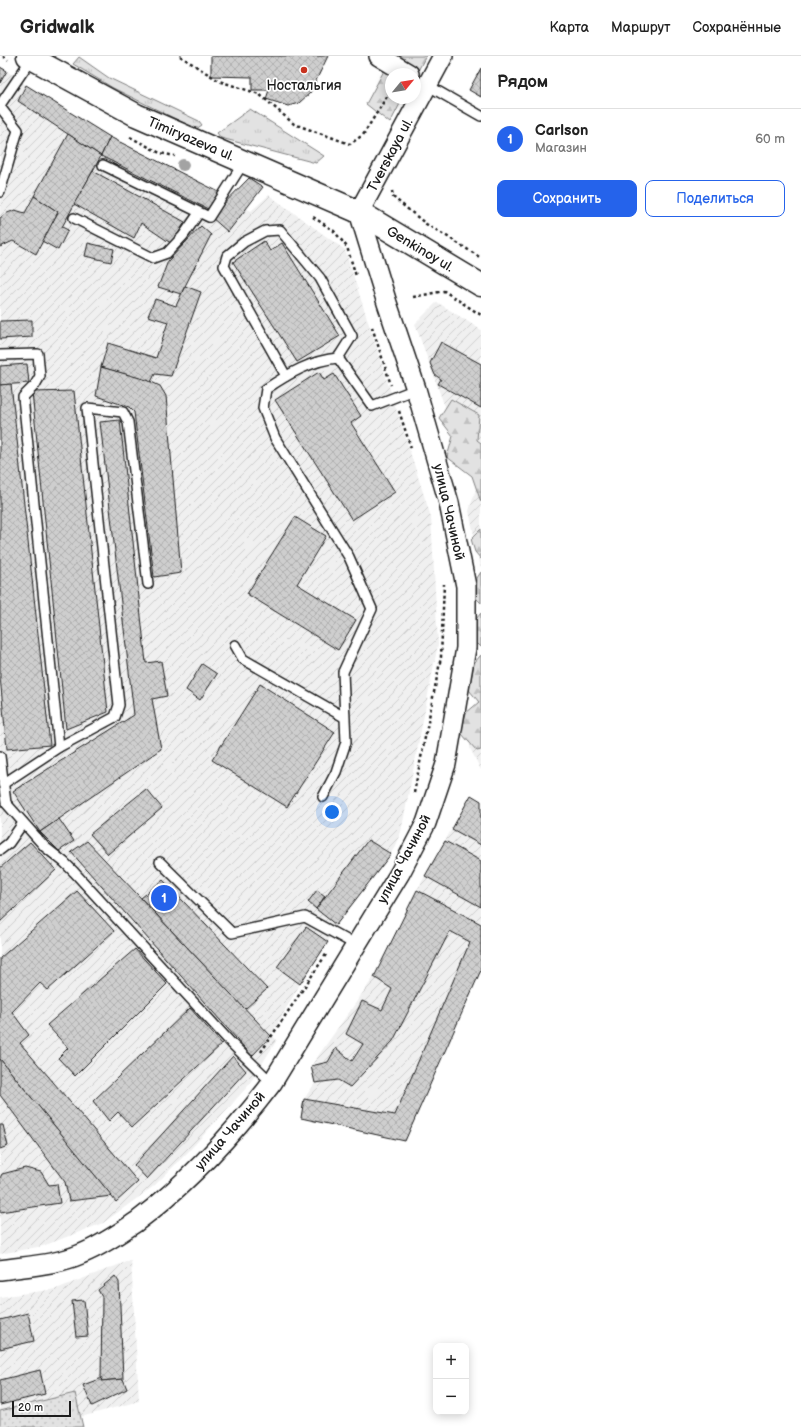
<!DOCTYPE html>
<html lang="ru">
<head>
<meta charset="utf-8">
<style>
	body { margin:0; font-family:"Balsamiq Sans",sans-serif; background:#f2f2f2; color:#222 }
	.controls { position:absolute; right:12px; bottom:12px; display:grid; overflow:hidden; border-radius:8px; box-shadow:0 2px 10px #0003 }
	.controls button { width:36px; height:36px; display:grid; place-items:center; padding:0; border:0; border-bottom:1px solid #e0e0e0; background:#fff; color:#222; font:20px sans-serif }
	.compass { position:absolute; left:385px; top:12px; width:36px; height:36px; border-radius:50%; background:#fff; box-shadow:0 2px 10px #0003; rotate:60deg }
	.scale { position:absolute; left:12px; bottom:10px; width:59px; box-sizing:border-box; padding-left:4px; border:2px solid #1c1c1c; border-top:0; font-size:11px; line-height:14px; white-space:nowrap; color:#1c1c1c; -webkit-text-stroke:3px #fff; paint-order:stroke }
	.you { position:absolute; left:332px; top:756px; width:14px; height:14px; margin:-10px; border:3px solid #fff; border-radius:50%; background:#1a73e8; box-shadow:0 0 0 6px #1a73e833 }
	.badge { display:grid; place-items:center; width:26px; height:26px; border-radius:50%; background:#2563eb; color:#fff; font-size:13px; font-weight:700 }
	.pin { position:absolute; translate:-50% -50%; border:2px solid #fff; box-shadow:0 1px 4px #0006 }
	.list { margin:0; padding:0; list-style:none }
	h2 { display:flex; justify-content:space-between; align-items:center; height:52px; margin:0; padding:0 16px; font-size:17px }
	h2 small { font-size:13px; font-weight:400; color:#767676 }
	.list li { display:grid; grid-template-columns:26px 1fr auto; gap:12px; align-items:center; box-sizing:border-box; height:60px; padding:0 16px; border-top:1px solid #e0e0e0 }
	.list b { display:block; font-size:15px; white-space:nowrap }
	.list p { margin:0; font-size:13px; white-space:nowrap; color:#767676 }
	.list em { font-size:13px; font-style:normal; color:#767676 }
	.actions { display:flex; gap:8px; padding:12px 16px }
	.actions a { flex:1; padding:9px 0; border:1px solid #2563eb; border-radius:8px; text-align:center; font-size:14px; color:#2563eb }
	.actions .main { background:#2563eb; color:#fff }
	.map { position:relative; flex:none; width:481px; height:1371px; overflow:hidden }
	header { display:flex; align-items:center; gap:24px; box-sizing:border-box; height:56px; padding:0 20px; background:#fff; border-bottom:1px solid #e0e0e0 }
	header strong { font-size:19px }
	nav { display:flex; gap:22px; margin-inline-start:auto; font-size:14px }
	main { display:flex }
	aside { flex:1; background:#fff }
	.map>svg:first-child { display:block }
	.industrial { fill:url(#industrial-furrows) }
	.grass { fill:url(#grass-tufts); stroke:#7f7f7f }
	.forest { fill:url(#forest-firs); stroke:#7f7f7f }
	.garden { fill:url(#garden-dots); stroke:#7f7f7f }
	.building { fill:url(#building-cross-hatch); stroke:#1c1c1c }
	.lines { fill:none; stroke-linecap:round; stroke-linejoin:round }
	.service-casing { stroke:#1c1c1c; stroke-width:12 }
	.minor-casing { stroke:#1c1c1c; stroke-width:22 }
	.tertiary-casing { stroke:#1c1c1c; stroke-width:25 }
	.path { stroke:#1c1c1c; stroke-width:2.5; stroke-dasharray:3 3; stroke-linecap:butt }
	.service { stroke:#fff; stroke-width:9 }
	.minor { stroke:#fff; stroke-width:19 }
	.tertiary { stroke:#fff; stroke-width:22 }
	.tree { fill:#a3a3a3 }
	.poi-dot { fill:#c8321e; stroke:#fff; stroke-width:1.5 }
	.labels { text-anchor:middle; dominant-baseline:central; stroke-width:3.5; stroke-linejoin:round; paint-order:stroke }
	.poi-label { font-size:14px; fill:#1c1c1c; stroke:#fff }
	.street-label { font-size:14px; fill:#1c1c1c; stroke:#fff }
</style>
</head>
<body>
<header>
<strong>Gridwalk</strong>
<nav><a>Карта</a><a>Маршрут</a><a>Сохранённые</a></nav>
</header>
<main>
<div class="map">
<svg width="481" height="1371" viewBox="0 0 481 1371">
	<defs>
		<pattern id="industrial-furrows" width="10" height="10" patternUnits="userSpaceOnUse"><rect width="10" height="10" fill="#f0f0f0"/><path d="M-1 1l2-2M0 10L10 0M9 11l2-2" fill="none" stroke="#cdcdcd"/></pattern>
		<pattern id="grass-tufts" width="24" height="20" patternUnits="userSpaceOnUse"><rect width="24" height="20" fill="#e2e2e2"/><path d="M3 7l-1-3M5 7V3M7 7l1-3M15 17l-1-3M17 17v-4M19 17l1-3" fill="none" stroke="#c1c1c1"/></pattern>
		<pattern id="forest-firs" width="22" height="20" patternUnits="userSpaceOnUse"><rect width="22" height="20" fill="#e2e2e2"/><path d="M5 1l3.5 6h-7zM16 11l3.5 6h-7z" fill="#c1c1c1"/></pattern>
		<pattern id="garden-dots" width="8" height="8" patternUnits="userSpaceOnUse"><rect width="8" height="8" fill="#e2e2e2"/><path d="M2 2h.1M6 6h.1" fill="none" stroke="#c1c1c1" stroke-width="1.8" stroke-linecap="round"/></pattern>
		<pattern id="building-cross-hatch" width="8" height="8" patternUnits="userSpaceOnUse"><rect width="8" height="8" fill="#cecece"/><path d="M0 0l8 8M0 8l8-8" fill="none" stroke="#b0b0b0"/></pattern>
	</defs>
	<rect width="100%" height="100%" fill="#fff"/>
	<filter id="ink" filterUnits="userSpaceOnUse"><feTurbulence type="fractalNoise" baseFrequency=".025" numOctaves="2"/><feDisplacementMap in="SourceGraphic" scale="8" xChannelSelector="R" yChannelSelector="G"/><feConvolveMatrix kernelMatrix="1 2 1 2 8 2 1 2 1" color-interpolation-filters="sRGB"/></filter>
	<g filter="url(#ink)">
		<g class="industrial">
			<polygon points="7,15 26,29 110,81 219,136 251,155 269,139 345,194 431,461 438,588 401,776 391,798 368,784 325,840 317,834 308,846 336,869 328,886 300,928 271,979 277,984 248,1030 190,1094 154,1130 103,1167 43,1190 0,1198 0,27"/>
			<polygon points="437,246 481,274 481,416 464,404 415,268"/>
			<polygon points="481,417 481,512 469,455"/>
			<polygon points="481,615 481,714 470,692"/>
			<polygon points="471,739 481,745 481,914 405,1085 301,1062 304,1043 315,1027 311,1010 374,921 417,834"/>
			<polygon points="131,1204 139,1345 81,1361 74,1337 0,1355 0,1241 56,1233"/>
		</g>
		<g class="grass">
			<polygon points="79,1 109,22 199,65 202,69 196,73 113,32 73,8"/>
			<polygon points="250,53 324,100 316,107 221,82 217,77"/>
		</g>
		<g class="forest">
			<polygon points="392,0 426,0 415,20 391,18 391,42 403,42 390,67 366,48"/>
			<polygon points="451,343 479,359 477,384 481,387 481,446 472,420 447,401 453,380 439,362"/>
			<polygon points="481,473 481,503 475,496 471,483"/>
			<polygon points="481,516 481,547 476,542 477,522"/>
			<polygon points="481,557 481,591 476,586 476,563"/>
			<polygon points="481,599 481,694 477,695 461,677 466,657 479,646 469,634 474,607"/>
		</g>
		<polygon class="garden" points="75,1337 83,1371 0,1371 0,1355"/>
		<g class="building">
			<polygon points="211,0 328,0 310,37 299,47 288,50 266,43 269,34 252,34 252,21 211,20"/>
			<polygon points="0,11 7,15 0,27"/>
			<polygon points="481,12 481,41 469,34"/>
			<polygon points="26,29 110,81 101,100 18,45"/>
			<polygon points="68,78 101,100 62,171 68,174 58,194 42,185 58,156 34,140"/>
			<polygon points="110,81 219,136 208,153 101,100"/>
			<polygon points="93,115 185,166 172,188 141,167 134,182 74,148"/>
			<polygon points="249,122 263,131 228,176 211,161"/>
			<polygon points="34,140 58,156 36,198 13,185 0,191 0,162 5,158 15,154 25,157"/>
			<polygon points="201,170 211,179 181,238 158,231 168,205"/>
			<polygon points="264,185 270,195 282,187 340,280 297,306 233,206"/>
			<polygon points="88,187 114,193 111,206 85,200"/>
			<polygon points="185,230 201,236 171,320 155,318 151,326 101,311 108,287 156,302 168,266 148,260 155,243 176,250"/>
			<polygon points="32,264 32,281 0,283 0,265"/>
			<polygon points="441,286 481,308 481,352 438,328 441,323 435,319 430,307"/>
			<polygon points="27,308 29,327 0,329 0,310"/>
			<polygon points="101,311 147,324 160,330 166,340 181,517 154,521 134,356 129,351 96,340"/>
			<polygon points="319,316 324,324 334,318 361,360 351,367 395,436 352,464 275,344"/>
			<polygon points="11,328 50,689 7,693 0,621 0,329"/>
			<polygon points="74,335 108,656 66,673 32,336"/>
			<polygon points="120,364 146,607 161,605 167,640 152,643 161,693 40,776 13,735 134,659 100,366"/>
			<polygon points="295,461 326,480 297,528 356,564 338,594 247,538"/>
			<polygon points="202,608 217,618 200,644 186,634"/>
			<polygon points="260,628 335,676 287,751 212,704"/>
			<polygon points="146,733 162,752 108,798 90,778"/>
			<polygon points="471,739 481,745 481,789 452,773"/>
			<polygon points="59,763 74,785 59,795 40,776"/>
			<polygon points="368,784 391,798 336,869 316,853"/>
			<polygon points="87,785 271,980 252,1000 71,796"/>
			<polygon points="445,785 481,805 481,851 425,820"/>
			<polygon points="30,786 56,814 0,866 0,812"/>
			<polygon points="163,824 267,933 245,953 141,842"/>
			<polygon points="317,834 325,840 316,853 308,846"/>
			<polygon points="417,834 481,868 481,914 405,1085 301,1062 304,1043 395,1059 470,886 450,875 393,985 350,1031 338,1024 315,1027 311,1010 328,1006 336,992 352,1005 363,988 346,978 362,945 382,954 392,933 374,921"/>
			<polygon points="77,835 114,875 48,934 40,927 12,956 29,979 20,987 138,1126 116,1146 0,1003 0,902"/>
			<polygon points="306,871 328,886 300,928 277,911"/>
			<polygon points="135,893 167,928 75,1020 58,1002 68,992 47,969"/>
			<polygon points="190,952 222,988 132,1071 118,1056 109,1065 93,1045"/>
			<polygon points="233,1000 246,1015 147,1123 134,1109"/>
			<polygon points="0,1003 112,1140 69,1145 65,1126 0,1039"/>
			<polygon points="0,1069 3,1069 8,1090 0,1093"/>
			<polygon points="25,1112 41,1116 49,1129 57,1128 60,1147 0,1156 0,1122 2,1118"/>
			<polygon points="115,1220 119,1226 123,1323 101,1325 102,1241 98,1234"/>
			<polygon points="84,1244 88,1280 76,1281 72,1245"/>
			<polygon points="28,1257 34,1285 0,1293 0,1264"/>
			<polygon points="40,1314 45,1338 0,1349 0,1324"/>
			<polygon points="102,1322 101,1325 123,1323 127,1333 92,1350 83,1329"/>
		</g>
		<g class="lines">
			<defs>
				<g id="service">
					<polyline points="427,29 481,60"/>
					<polyline points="0,49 32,2"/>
					<polyline points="0,51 18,74 0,136"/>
					<polyline points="103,109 209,161 244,106"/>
					<polyline points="74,162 153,202 167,197 183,180 199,157"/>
					<polyline points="0,299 38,298 40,320 35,329 23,341 59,691"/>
					<polyline points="286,320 224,210 227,200 244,186 265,175 280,174 320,222 352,280 338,302"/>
					<polyline points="235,589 243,603 344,661"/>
					<polyline points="0,700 6,747 45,791 64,806 74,816 232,988 272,1027"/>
					<polyline points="3,728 59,691 115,661 119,649 87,352 123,356 128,366 148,528"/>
					<path d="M323 741 336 716 346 686 343 616 372 553 349 501 275 382 263 352 266 333C288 318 312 304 338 302L372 350 416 333"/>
					<polyline points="0,794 9,787 23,767"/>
					<polyline points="160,806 232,877 305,861 356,889"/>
				</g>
				<g id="minor">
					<polyline points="379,0 409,18"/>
					<path d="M0 1214C27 1210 56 1209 81 1198 101 1190 118 1178 136 1166 188 1127 233 1078 272 1027L400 817 426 767 446 708 466 592V530L449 447 416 333 387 247 359 156 443 0"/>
				</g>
				<polyline id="tertiary" points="28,0 136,59 359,156 481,229"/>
			</defs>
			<use href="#service" class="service-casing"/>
			<use href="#minor" class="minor-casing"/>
			<use href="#tertiary" class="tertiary-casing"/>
			<g class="path">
				<polyline points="3,0 8,4"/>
				<polyline points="180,0 219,25 259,38 294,68 350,88 363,79 391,34"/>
				<polyline points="130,81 160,97 175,100"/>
				<polyline points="392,135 393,141 426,168 448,181 481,202"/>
				<polyline points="313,161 334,175 347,191 356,220"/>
				<polyline points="413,241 444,235 481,259"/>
				<polyline points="372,271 391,329"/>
				<polyline points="399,355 411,392"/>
				<polyline points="414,737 441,601 444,528"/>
				<polyline points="261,996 327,897"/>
			</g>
			<use href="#service" class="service"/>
			<use href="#minor" class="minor"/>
			<use href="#tertiary" class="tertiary"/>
		</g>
		<circle class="tree" cx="183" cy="109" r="6"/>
	</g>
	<circle class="poi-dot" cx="304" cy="14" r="4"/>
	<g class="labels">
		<g class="poi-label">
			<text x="304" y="29">Ностальгия</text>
		</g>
		<g class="street-label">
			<text transform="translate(191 83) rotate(23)">Timiryazeva ul.</text>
			<text transform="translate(390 99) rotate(-62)">Tverskaya ul.</text>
			<text transform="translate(420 193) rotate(31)">Genkinoy ul.</text>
			<text transform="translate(449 456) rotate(77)">улица Чачиной</text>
			<text transform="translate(404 803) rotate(-62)">улица Чачиной</text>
			<text transform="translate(230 1075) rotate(-49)">улица Чачиной</text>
		</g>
	</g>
</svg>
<div class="controls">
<button>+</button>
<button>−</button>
</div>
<svg class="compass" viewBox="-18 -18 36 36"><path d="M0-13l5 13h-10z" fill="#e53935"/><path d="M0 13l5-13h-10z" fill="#767676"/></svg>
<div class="scale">20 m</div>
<div class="you"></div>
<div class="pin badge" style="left:164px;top:842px">1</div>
</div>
<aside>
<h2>Рядом<small></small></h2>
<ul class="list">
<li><span class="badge">1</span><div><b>Carlson</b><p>Магазин</p></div><em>60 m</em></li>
</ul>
<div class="actions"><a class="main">Сохранить</a><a>Поделиться</a></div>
</aside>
</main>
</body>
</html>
